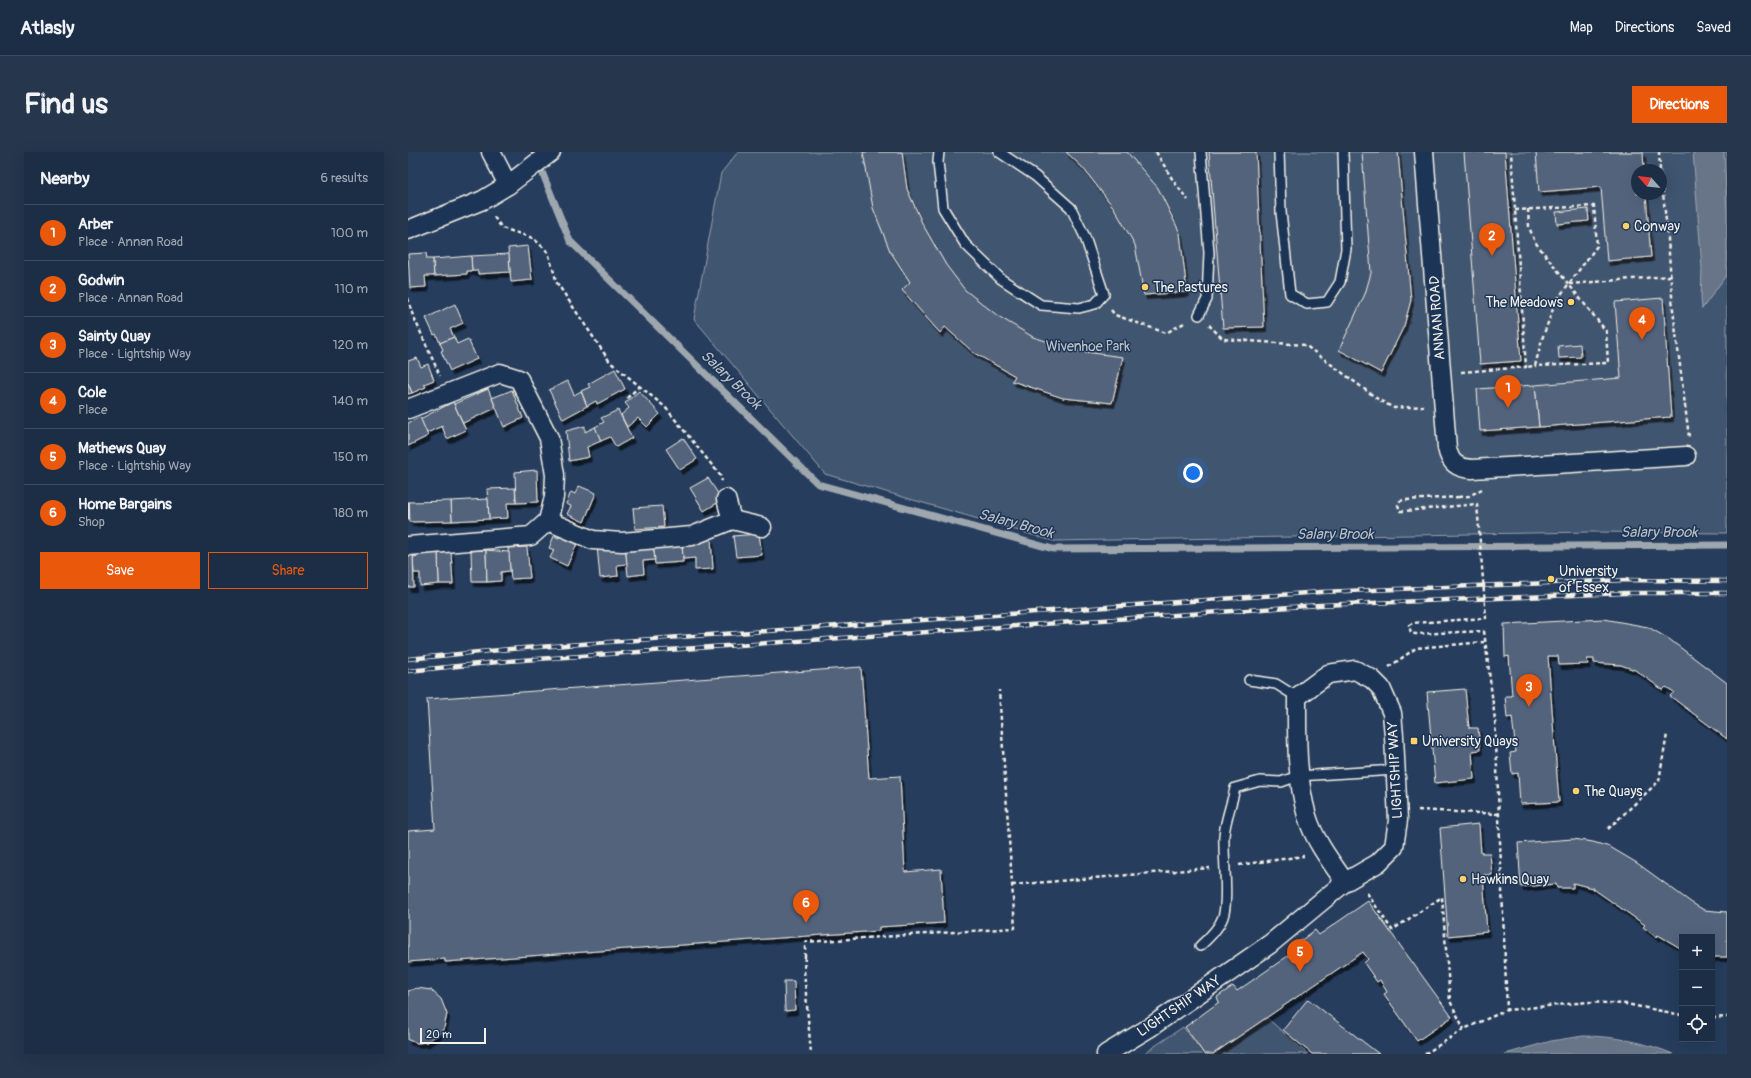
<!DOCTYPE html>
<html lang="en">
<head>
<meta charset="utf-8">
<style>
	body { margin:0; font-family:Pangolin,sans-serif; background:#25364d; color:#f1f3f6 }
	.controls { position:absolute; right:12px; bottom:12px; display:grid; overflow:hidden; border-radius:0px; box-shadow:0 4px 16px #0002 }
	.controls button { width:36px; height:36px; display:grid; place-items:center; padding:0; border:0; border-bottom:1px solid #3a4a5f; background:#1c2e46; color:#f1f3f6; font:20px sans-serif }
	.compass { position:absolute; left:1223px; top:12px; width:36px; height:36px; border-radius:50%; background:#1c2e46; box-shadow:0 4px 16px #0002; rotate:297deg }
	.scale { position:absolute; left:12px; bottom:10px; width:66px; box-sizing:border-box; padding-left:4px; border:2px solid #f4f1e8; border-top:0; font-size:11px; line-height:14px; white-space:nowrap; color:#f4f1e8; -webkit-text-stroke:3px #1d3557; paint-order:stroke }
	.you { position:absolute; left:785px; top:321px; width:14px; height:14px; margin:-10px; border:3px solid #fff; border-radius:50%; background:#1a73e8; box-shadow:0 0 0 6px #1a73e833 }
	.badge { display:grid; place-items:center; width:26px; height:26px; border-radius:50%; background:#ea580c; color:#fff; font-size:13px; font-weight:700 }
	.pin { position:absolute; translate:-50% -33px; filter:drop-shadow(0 1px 2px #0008) }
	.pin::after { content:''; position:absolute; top:21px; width:14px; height:12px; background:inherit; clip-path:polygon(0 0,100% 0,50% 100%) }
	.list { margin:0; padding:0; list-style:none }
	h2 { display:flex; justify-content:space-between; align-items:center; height:52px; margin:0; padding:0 16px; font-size:17px }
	h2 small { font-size:13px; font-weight:400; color:#a0a8b3 }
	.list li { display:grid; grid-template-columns:26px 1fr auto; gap:12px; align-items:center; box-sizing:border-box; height:56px; padding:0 16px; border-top:1px solid #3a4a5f }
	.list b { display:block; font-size:15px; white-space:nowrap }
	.list p { margin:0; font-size:13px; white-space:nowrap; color:#a0a8b3 }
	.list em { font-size:13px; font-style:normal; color:#a0a8b3 }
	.actions { display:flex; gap:8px; padding:12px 16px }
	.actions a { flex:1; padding:9px 0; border:1px solid #ea580c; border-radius:0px; text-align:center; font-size:14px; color:#ea580c }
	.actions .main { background:#ea580c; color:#fff }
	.icon { flex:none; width:22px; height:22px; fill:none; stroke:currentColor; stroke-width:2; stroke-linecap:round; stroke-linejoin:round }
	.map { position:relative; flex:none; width:1319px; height:902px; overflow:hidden; border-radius:0px }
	header { display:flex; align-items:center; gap:24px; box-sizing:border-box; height:56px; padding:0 20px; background:#1c2e46; border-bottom:1px solid #3a4a5f }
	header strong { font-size:19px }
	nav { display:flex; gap:22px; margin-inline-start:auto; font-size:14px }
	.intro { display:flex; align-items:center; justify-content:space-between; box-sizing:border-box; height:96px; padding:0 24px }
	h1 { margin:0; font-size:28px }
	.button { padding:10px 18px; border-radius:0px; background:#ea580c; color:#fff; font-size:14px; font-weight:700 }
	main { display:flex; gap:24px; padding:0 24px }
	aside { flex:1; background:#1c2e46; border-radius:0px; box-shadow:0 4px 16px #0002 }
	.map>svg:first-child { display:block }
	.green { fill:#40546f; stroke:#9aa2ac; fill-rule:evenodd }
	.water { fill:#677588; stroke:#9fa7ae }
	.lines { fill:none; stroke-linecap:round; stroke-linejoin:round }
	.stream { stroke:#9fa7ae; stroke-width:7 }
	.building { fill:#52647b; stroke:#f4f1e8; filter:url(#shadow) }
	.service-casing { stroke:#f4f1e8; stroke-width:12 }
	.minor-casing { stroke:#f4f1e8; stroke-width:21 }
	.path { stroke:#f4f1e8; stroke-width:2.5; stroke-dasharray:4 3; stroke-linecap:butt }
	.service { stroke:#1d3557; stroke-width:9 }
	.minor { stroke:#1d3557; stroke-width:18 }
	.rail-casing { stroke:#f4f1e8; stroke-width:4.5 }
	.rail { stroke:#1d3557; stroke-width:3; stroke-dasharray:9; stroke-linecap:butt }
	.path-bridge { stroke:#f4f1e8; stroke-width:2.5; stroke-dasharray:4 3; stroke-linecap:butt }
	.poi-dot { fill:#ffd166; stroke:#1d3557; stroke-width:1.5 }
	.labels { text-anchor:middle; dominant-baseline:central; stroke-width:3; stroke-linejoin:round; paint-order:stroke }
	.poi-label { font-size:14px; fill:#f4f1e8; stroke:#1d3557; text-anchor:start }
	.street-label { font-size:14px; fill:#f4f1e8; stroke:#1d3557 }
	.park-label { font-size:14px; fill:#bec2c4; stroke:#1d3557 }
	.water-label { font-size:15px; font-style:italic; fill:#bcbfc2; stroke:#1d3557 }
</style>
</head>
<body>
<header>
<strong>Atlasly</strong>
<nav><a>Map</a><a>Directions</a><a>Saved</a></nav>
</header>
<div class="intro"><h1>Find us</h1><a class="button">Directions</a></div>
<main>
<aside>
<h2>Nearby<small>6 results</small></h2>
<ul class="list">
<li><span class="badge">1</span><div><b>Arber</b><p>Place · Annan Road</p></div><em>100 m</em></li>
<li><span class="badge">2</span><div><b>Godwin</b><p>Place · Annan Road</p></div><em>110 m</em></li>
<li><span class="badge">3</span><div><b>Sainty Quay</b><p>Place · Lightship Way</p></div><em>120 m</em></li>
<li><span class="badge">4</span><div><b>Cole</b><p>Place</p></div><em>140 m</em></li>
<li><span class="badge">5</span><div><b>Mathews Quay</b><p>Place · Lightship Way</p></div><em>150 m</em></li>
<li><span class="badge">6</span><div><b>Home Bargains</b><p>Shop</p></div><em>180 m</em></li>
</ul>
<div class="actions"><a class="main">Save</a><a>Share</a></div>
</aside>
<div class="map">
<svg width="1319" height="902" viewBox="0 0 1319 902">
	<defs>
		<filter id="shadow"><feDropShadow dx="2.5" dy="4.5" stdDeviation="0" flood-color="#0009"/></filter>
	</defs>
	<rect width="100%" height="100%" fill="#263d5d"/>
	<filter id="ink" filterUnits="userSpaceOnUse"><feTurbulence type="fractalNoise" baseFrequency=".025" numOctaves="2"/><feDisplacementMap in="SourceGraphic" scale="8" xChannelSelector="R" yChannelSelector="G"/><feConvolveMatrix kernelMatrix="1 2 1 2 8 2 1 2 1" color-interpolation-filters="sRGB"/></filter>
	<g filter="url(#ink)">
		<g class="green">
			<path d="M330 0H1319V381L1182 380 645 389 417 322 286 167 313 21ZM1229 18H1253V42H1229Z"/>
			<polygon points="859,866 900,902 805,902"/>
			<polygon points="775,875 796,902 735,902"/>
		</g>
		<g class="water">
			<polygon points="1285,0 1316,0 1319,62 1319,122 1294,157 1293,146 1294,116"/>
			<path d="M1175 884C1206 884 1237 890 1265 902H1097L1143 889Z"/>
		</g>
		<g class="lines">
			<polyline class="stream" points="126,0 162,89 410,332 645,397 1319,393"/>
		</g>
		<g class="building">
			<polygon points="455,0 494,0 499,37 515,73 538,113 557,138 590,164 625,185 670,199 715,205 704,251 655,246 604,229 607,224 566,201 537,175 532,181 494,138 502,130 482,99 465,56"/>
			<polygon points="658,0 719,0 750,36 772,81 779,140 736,143 727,93 706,56 675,16"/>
			<polygon points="801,0 848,0 856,175 815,176"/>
			<polygon points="954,0 990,0 1003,148 996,174 973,221 931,198 957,142 963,121"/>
			<polygon points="1056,0 1097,0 1113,209 1072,212"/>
			<polygon points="1128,0 1235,0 1236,18 1229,18 1229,42 1238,42 1243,105 1199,109 1193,35 1131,40"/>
			<polygon points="1180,57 1181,69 1149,72 1148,60"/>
			<polygon points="120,94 124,128 103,130 100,96"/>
			<polygon points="18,101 19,107 25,107 26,124 17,124 18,135 2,136 0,102"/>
			<polygon points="101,102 102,120 70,122 70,119 64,119 63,104"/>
			<polygon points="63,104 64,119 59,119 59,122 26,124 25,107"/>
			<polygon points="1255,146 1263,265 1131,275 1127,233 1213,226 1207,150"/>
			<polygon points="47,152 55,171 42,177 46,185 32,191 28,182 26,183 18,166"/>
			<polygon points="46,185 49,192 60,187 69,207 42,219 33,199 35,198 32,191"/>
			<polygon points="1172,192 1173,205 1151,206 1150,194"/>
			<polygon points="9,206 13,215 20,212 26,228 16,232 18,235 4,241 0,231 0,209"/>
			<polygon points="207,217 217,237 189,252 188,249 179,254 173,239 182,235 180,232"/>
			<polygon points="160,229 166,243 173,239 179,254 155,267 141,238"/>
			<polygon points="0,231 4,241 0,242"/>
			<polygon points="1127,233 1131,275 1072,279 1069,237"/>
			<polygon points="80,237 88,256 55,271 46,252"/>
			<polygon points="104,238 115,266 96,275 84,246"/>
			<polygon points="231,239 252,262 239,275 230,266 219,275 213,263 221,256 217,251"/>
			<polygon points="45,250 58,278 39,287 34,274 19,281 12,267"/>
			<polygon points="210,258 224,286 208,295 202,285 193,289 187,275 196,270 193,266"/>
			<polygon points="12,265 20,284 0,294 0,271"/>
			<polygon points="177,274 177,280 187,275 193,289 179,295 181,305 161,309 158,279"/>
			<polygon points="275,286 289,307 272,318 258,297"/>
			<polygon points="129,318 130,350 108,351 107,320"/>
			<polygon points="300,326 314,348 296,359 282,336"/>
			<polygon points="171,334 188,341 176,370 159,362 163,354 158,352 163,340 167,342"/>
			<polygon points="107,336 108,351 99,351 100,366 81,367 79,337"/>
			<polygon points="80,347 81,367 44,369 43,349"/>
			<polygon points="43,349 44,369 2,370 1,350"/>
			<rect x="0" y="350" width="1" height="17"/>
			<polygon points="254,354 256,375 227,377 225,356"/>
			<polygon points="154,377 172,385 159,414 142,406 146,398 141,396 146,384 151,386"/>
			<polygon points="351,382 354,403 328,405 325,384"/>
			<polygon points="303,386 305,417 287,418 287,406 275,407 274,391"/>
			<polygon points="274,389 275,410 247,412 245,391"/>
			<polygon points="217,392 245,393 247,408 235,409 236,422 220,424"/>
			<polygon points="189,394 217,395 219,412 209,413 210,424 192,426"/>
			<polygon points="119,395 122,426 103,427 100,396"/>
			<polygon points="78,398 79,430 64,430 63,399"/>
			<polygon points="78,398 101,400 102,419 93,420 93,429 79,430"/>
			<polygon points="43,400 45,432 31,432 30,401"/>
			<polygon points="30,401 31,432 12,434 12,421 6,421 5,405 11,404 11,402"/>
			<polygon points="0,402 5,402 6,435 0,435"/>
			<polygon points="1196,467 1240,475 1261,487 1319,531 1319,587 1262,544 1266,540 1258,535 1255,538 1227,518 1213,513 1186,511 1186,507 1179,507 1180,512 1151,513 1150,504 1140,504 1151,650 1112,652 1110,621 1104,622 1102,601 1108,600 1104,565 1099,566 1097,544 1104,544 1101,504 1097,505 1096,472"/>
			<polygon points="453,515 461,626 492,624 497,720 533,717 536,771 471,775 471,779 37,810 37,807 0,810 0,679 27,677 19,547"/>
			<polygon points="1057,537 1061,576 1070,576 1072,598 1064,599 1066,627 1027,631 1019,540"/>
			<polygon points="1071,672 1073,701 1082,701 1084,723 1075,723 1079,780 1040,784 1032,676"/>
			<polygon points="1165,687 1185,690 1202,695 1229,711 1284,751 1296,758 1319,760 1319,805 1304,805 1304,785 1274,785 1274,797 1250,783 1248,785 1235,775 1237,773 1184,736 1165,731 1165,736 1149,736 1148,732 1113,735 1110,691"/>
			<polygon points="960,749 1044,865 1009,889 976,842 979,840 972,828 969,830 956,811 960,807 955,800 805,902 796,902 777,875 811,850 809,845 825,834 829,839 893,795 891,790 907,778 911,783"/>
			<polygon points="376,829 386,829 387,858 377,859"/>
			<polygon points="9,836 23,838 33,847 39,862 36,876 32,881 19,890 9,891 0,888 0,839"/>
			<polygon points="900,847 971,902 904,902 875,878"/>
		</g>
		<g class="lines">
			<defs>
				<g id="service">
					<polyline points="531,0 530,10 535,56 557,92 593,127 633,153 671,156 687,152 696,142 677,85 663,56 627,24 591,0"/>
					<polyline points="871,0 873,60 882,142 899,152 919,150 932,130 938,97 935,0"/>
					<polyline points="791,163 799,147 801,101 793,0"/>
					<polyline points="841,528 868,532 889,545"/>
					<path d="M792 794C801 786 811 776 815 765 821 748 815 705 816 684 817 668 824 652 827 636L852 629 873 630 890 624 988 618"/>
				</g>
				<g id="minor">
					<polyline points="83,0 100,33"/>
					<path d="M1016 0 1039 296C1042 311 1049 316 1064 317L1278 304"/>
					<polyline points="0,78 75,48 100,33 143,0"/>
					<polyline points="0,257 92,221 111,227 141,286 147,323 146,345 140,369 123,384 0,394"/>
					<polyline points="318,347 324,368"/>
					<polyline points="140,369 185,388 214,390 284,384 324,368 354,375"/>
					<path d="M698 902 741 876 862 792 937 730 970 711 986 695 990 668 986 584 984 561 973 536 964 527 947 518 920 522 889 545C889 584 888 625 899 664 906 688 923 710 937 730"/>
				</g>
			</defs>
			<use href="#service" class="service-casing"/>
			<use href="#minor" class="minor-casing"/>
			<g class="path">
				<polyline points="748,0 766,30 780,48"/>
				<polyline points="1251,0 1252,18"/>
				<polyline points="1253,23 1260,87 1265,158 1281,285"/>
				<polyline points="1120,57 1121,75 1127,90 1198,179 1200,211 1127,214"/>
				<polyline points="1107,58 1186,54 1189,94 1148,149 1134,187 1127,214 1118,215"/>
				<polyline points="86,65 94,76 125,86 140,100 149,131 202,210 257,255 312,323 314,329"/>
				<polyline points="1161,132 1262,124"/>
				<polyline points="0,146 4,161 32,224"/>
				<polyline points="703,158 707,163 758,181 778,170"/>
				<polyline points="801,173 815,187 897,193 971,248 986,256 1016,254"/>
				<polyline points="1053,220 1118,215 1103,0"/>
				<polyline points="219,246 232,234"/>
				<polyline points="1051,345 1061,344 1074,337"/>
				<polyline points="1076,479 1087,568 1099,858"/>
				<polyline points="981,515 1008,496 1076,490"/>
				<polyline points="1010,658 1091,662"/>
				<polyline points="1200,677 1251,629 1259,582"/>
				<polyline points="831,713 896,704"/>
				<polyline points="604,733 802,716"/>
				<polyline points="959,741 984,778 1034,745 1042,849 1056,877"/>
				<polyline points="397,805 397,790 607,776 591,538"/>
				<polyline points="397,805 396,818 403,902"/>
				<polyline points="1304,866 1319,865"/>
				<polyline points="1017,902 1056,877 1099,858 1180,850 1218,852 1274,863"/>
			</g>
			<use href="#service" class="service"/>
			<use href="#minor" class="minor"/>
			<defs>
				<g id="rail">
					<polyline points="0,507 102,497 913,440 1219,428 1319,429"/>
					<polyline points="0,519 100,509 912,453 1217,441 1319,441"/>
				</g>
			</defs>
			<use href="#rail" class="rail-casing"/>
			<use href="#rail" class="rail"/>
			<polyline class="path-bridge" points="1051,345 996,348 992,349 990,353 992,359 997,359 1069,352 1078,466 1005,471 1001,473 1003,481 1007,482 1076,479"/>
		</g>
	</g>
	<g class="poi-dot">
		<circle cx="1218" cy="74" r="4"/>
		<circle cx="737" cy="135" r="4"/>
		<circle cx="1163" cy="150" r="4"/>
		<circle cx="1143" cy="427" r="4"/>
		<rect x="1002" y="585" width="8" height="8" rx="2"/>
		<circle cx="1168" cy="639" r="4"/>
		<circle cx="1055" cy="727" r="4"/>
	</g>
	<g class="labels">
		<g class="poi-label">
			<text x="1226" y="74">Conway</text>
			<text x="745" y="135">The Pastures</text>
			<text x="1155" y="150" text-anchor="end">The Meadows</text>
			<text x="1151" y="419">University<tspan x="1151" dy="16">of Essex</tspan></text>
			<text x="1014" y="589">University Quays</text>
			<text x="1176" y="639">The Quays</text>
			<text x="1063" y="727">Hawkins Quay</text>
		</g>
		<g class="street-label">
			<text transform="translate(1029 166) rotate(-94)">ANNAN ROAD</text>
			<text transform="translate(987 618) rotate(-93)">LIGHTSHIP WAY</text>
			<text transform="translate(771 854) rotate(-34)">LIGHTSHIP WAY</text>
		</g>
		<g class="park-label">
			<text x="680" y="194">Wivenhoe Park</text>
		</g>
		<g class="water-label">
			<text transform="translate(323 228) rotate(44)">Salary Brook</text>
			<text transform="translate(608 372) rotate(15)">Salary Brook</text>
			<text x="1251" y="380">Salary Brook</text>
			<text x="927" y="382">Salary Brook</text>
		</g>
	</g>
</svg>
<div class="controls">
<button>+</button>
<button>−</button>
<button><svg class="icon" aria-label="locate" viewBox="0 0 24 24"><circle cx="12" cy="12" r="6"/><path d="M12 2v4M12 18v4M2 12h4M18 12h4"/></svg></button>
</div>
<svg class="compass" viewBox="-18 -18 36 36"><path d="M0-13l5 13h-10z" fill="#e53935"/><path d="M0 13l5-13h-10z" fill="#a0a8b3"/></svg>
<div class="scale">20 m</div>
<div class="you"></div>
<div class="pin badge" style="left:1100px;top:256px">1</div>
<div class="pin badge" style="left:1084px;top:104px">2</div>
<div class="pin badge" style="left:1121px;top:555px">3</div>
<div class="pin badge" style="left:1234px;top:188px">4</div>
<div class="pin badge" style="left:892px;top:820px">5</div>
<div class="pin badge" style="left:398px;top:771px">6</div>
</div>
</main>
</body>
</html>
